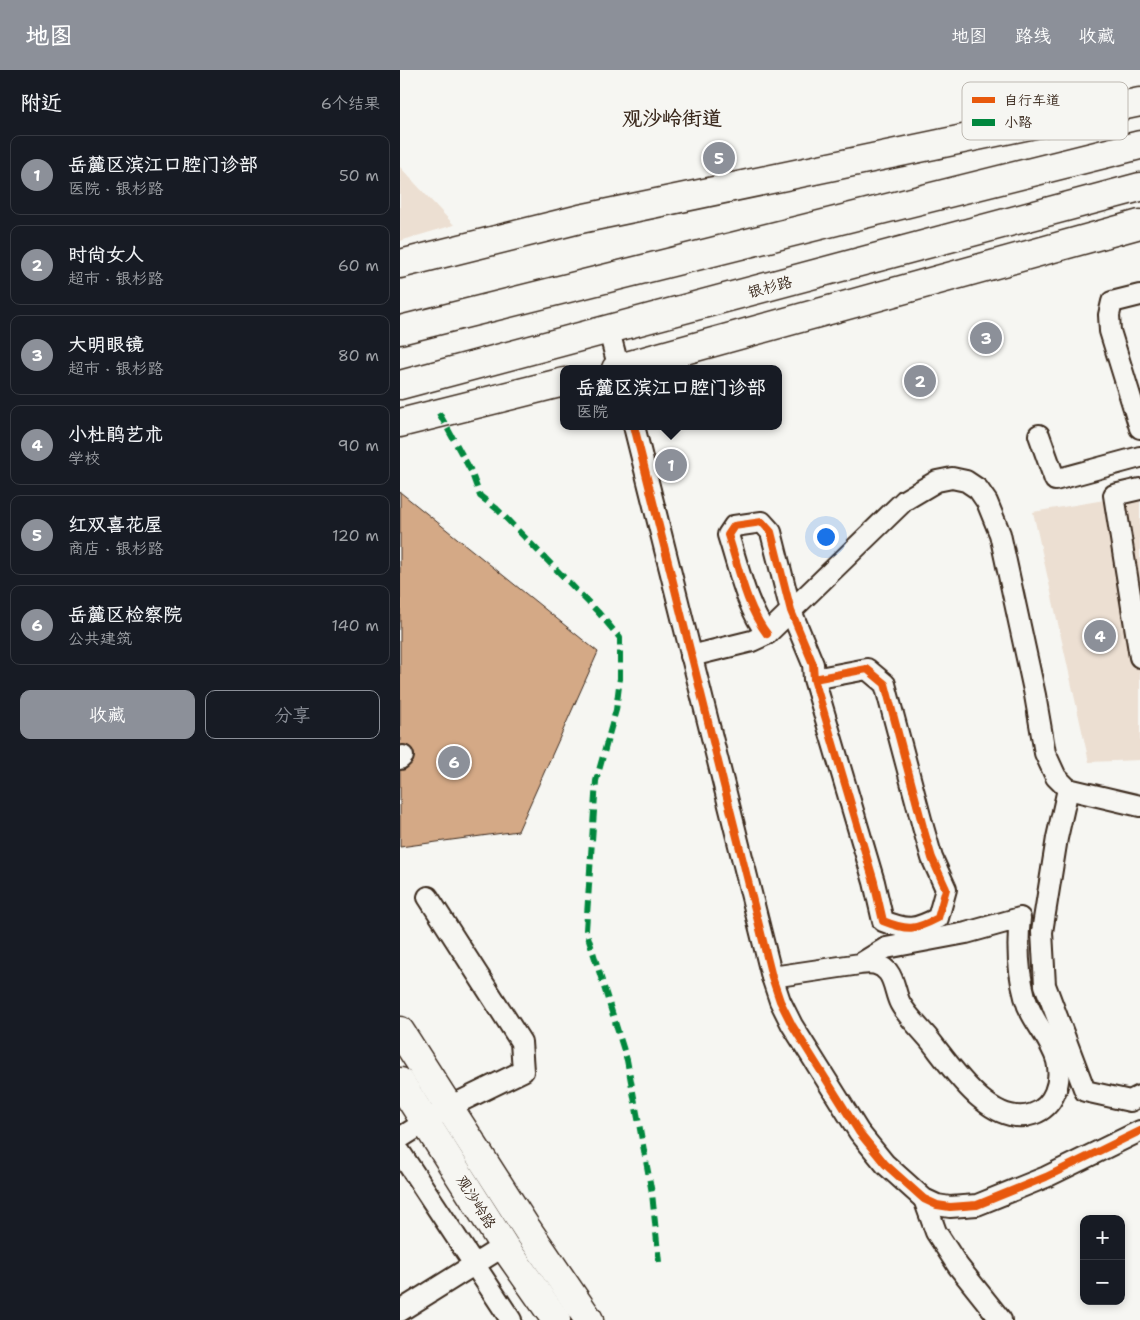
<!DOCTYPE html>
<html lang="zh">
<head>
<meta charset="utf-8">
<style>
	body { margin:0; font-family:"Shantell Sans","LXGW WenKai TC",sans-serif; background:#242831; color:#f1f3f6 }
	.controls { position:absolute; right:15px; bottom:15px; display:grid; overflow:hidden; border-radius:10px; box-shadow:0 2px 8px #0003 }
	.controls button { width:45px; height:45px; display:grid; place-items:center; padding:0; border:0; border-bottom:1px solid #363941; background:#171b24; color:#f1f3f6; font:25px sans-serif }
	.you { position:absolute; left:425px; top:466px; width:18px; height:18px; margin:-12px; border:4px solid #fff; border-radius:50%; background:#1a73e8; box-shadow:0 0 0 8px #1a73e833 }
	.badge { display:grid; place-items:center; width:32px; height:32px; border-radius:50%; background:#8c9099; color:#fff; font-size:16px; font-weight:700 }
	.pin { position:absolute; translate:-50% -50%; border:2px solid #fff; box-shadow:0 1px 5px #0006 }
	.popup { position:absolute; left:160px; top:295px; width:222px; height:65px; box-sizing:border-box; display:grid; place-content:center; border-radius:10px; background:#171b24; filter:drop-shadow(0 1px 4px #0005); font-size:16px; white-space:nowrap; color:#9ea1a6 }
	.popup b { font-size:19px; color:#f1f3f6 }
	.popup::after { content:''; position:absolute; left:50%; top:100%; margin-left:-10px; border:10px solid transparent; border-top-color:#171b24 }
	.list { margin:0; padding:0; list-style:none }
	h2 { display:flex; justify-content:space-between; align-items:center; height:65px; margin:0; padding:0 20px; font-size:21px }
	h2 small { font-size:16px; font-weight:400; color:#9ea1a6 }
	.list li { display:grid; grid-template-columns:32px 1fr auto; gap:15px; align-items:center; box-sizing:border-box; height:80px; margin:0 10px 10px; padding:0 10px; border:1px solid #363941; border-radius:10px }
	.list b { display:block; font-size:19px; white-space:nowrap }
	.list p { margin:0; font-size:16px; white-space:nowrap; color:#9ea1a6 }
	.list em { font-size:16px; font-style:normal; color:#9ea1a6 }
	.actions { display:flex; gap:10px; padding:15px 20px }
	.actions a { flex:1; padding:11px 0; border:1px solid #8c9099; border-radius:10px; text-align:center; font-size:18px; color:#8c9099 }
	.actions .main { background:#8c9099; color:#fff }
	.map { position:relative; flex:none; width:740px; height:1250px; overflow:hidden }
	header { display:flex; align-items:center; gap:30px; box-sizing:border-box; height:70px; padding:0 25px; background:#8c9099; color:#fff }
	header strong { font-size:24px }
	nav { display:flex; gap:28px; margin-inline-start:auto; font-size:18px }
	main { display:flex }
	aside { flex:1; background:#171b24 }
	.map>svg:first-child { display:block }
	.built { fill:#ecdfd2 }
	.building { fill:#d4a986; stroke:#3b2a1e }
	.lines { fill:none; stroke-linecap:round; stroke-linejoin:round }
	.street-casing { stroke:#3b2a1e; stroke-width:24 }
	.secondary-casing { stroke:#3b2a1e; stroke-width:31 }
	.primary-casing { stroke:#3b2a1e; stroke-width:31 }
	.street { stroke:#f6f6f2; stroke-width:20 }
	.secondary { stroke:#f6f6f2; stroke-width:28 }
	.primary { stroke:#f6f6f2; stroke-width:28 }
	.quiet { stroke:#00873e; stroke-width:6; stroke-dasharray:12 6; stroke-linecap:butt }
	.cycleway-casing { stroke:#f6f6f2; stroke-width:11 }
	.cycleway { stroke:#e8590c; stroke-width:8 }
	.labels { text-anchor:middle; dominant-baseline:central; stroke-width:4.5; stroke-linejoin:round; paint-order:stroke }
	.street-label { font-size:15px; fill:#3b2a1e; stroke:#f6f6f2 }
	.district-label { font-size:20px; font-weight:bold; fill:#3b2a1e; stroke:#f6f6f2 }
	.key { fill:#f6f6f2; stroke:#beb9b2; stroke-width:1 }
	.key-label { font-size:14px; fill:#3b2a1e }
</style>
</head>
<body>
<header>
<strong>地图</strong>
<nav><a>地图</a><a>路线</a><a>收藏</a></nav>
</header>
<main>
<aside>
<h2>附近<small>6个结果</small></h2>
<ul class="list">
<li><span class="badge">1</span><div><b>岳麓区滨江口腔门诊部</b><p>医院 · 银杉路</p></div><em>50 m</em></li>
<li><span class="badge">2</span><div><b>时尚女人</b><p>超市 · 银杉路</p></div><em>60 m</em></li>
<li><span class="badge">3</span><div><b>大明眼镜</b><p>超市 · 银杉路</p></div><em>80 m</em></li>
<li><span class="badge">4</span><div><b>小杜鹃艺术</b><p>学校</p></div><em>90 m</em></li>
<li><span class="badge">5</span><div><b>红双喜花屋</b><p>商店 · 银杉路</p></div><em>120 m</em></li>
<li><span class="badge">6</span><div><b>岳麓区检察院</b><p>公共建筑</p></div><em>140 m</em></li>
</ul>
<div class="actions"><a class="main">收藏</a><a>分享</a></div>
</aside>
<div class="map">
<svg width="740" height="1250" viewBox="0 0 740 1250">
	<rect width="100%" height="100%" fill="#f6f6f2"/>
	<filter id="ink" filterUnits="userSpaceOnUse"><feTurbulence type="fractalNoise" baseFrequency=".02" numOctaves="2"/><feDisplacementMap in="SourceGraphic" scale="10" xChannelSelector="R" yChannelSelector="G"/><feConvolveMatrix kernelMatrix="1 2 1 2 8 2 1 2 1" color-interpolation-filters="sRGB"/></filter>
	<g filter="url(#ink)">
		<g class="built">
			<polygon points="0,97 54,155 0,171"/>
			<polygon points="740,424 740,690 689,692 633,442"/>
		</g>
		<polygon class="building" points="0,422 198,582 118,761 0,777"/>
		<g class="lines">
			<defs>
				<g id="street">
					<polyline points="740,225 712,232 709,245 710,261 740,358"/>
					<polyline points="209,261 219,299"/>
					<polyline points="234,356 372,907 380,931 392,955 459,1062 485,1094 524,1129 537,1135 550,1137 577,1135 646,1107 740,1061"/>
					<polyline points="639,365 655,410 740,387"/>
					<polyline points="740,419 714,425 740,587"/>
					<path d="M367 564C346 536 339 499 328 465L334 456 362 452 371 462 391 541 413 594 414 609 474 812 483 851C508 861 515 860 538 848L546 819 532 788 523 757 485 614 467 599 414 609"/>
					<polyline points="291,586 352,571 367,564 505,430 537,411 552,408 566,411 578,419 587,432 600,464 635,625 645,683 656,707 668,719 740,736"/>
					<polyline points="0,689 3,686"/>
					<polyline points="668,719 657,768 642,862 645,915 685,1021 730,1031 740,1026"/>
					<path d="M372 907 460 894C471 892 480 893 488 902 495 911 495 923 500 933 507 946 520 958 529 969 551 996 591 1059 633 1044 654 1037 662 1012 657 991 651 968 631 951 625 927 618 901 617 875 620 848L566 863 486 878 460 894"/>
					<polyline points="0,1068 49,1037 123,1001 121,972 28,827"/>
					<polyline points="0,1082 111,1250"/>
					<polyline points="524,1129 536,1162 558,1196 601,1250"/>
					<polyline points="0,1241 104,1176"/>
				</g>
				<g id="secondary">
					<polyline points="0,194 180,149 740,32"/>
					<polyline points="216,299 740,154"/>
					<polyline points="0,353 164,312"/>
					<polyline points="0,961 127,1159 189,1250"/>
					<polyline points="0,1012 104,1176 156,1250"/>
				</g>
				<g id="primary">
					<polyline points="0,260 740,75"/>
					<polyline points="0,315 740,117"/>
				</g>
			</defs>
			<use href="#street" class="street-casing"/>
			<use href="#secondary" class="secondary-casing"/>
			<use href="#primary" class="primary-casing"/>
			<use href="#street" class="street"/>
			<use href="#secondary" class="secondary"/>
			<use href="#primary" class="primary"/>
			<polyline class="quiet" points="39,343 71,401 80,426 97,439 198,542 220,568 220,608 216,640 196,711 186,860 227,990 252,1123 259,1192"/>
			<defs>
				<g id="cycleway">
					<polyline points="234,356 372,907 380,931 392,955 459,1062 485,1094 524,1129 537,1135 550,1137 577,1135 646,1107 740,1061"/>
					<path d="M367 564C346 536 339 499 328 465L334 456 362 452 371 462 391 541 413 594 414 609 474 812 483 851C508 861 515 860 538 848L546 819 532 788 523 757 485 614 467 599 414 609"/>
				</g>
			</defs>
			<use href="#cycleway" class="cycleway-casing"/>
			<use href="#cycleway" class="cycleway"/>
		</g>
	</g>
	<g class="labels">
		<g class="street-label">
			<text transform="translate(370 217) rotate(-15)">银杉路</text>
			<text transform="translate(76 1132) rotate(58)">观沙岭路</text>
		</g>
		<g class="district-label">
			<text x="272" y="48">观沙岭街道</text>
		</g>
	</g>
	<rect x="562" y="12" width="166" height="58" rx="8" class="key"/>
	<rect x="572" y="27" width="23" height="6" fill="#e8590c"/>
	<rect x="572" y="49" width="23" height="7" fill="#00873e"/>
	<g class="key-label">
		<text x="604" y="35">自行车道</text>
		<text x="604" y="57">小路</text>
	</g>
</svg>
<div class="controls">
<button>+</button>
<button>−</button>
</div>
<div class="you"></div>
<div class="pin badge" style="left:271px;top:395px">1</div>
<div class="popup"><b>岳麓区滨江口腔门诊部</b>医院</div>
<div class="pin badge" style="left:520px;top:311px">2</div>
<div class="pin badge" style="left:586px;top:268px">3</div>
<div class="pin badge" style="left:700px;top:566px">4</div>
<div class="pin badge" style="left:319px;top:88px">5</div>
<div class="pin badge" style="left:54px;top:692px">6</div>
</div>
</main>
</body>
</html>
